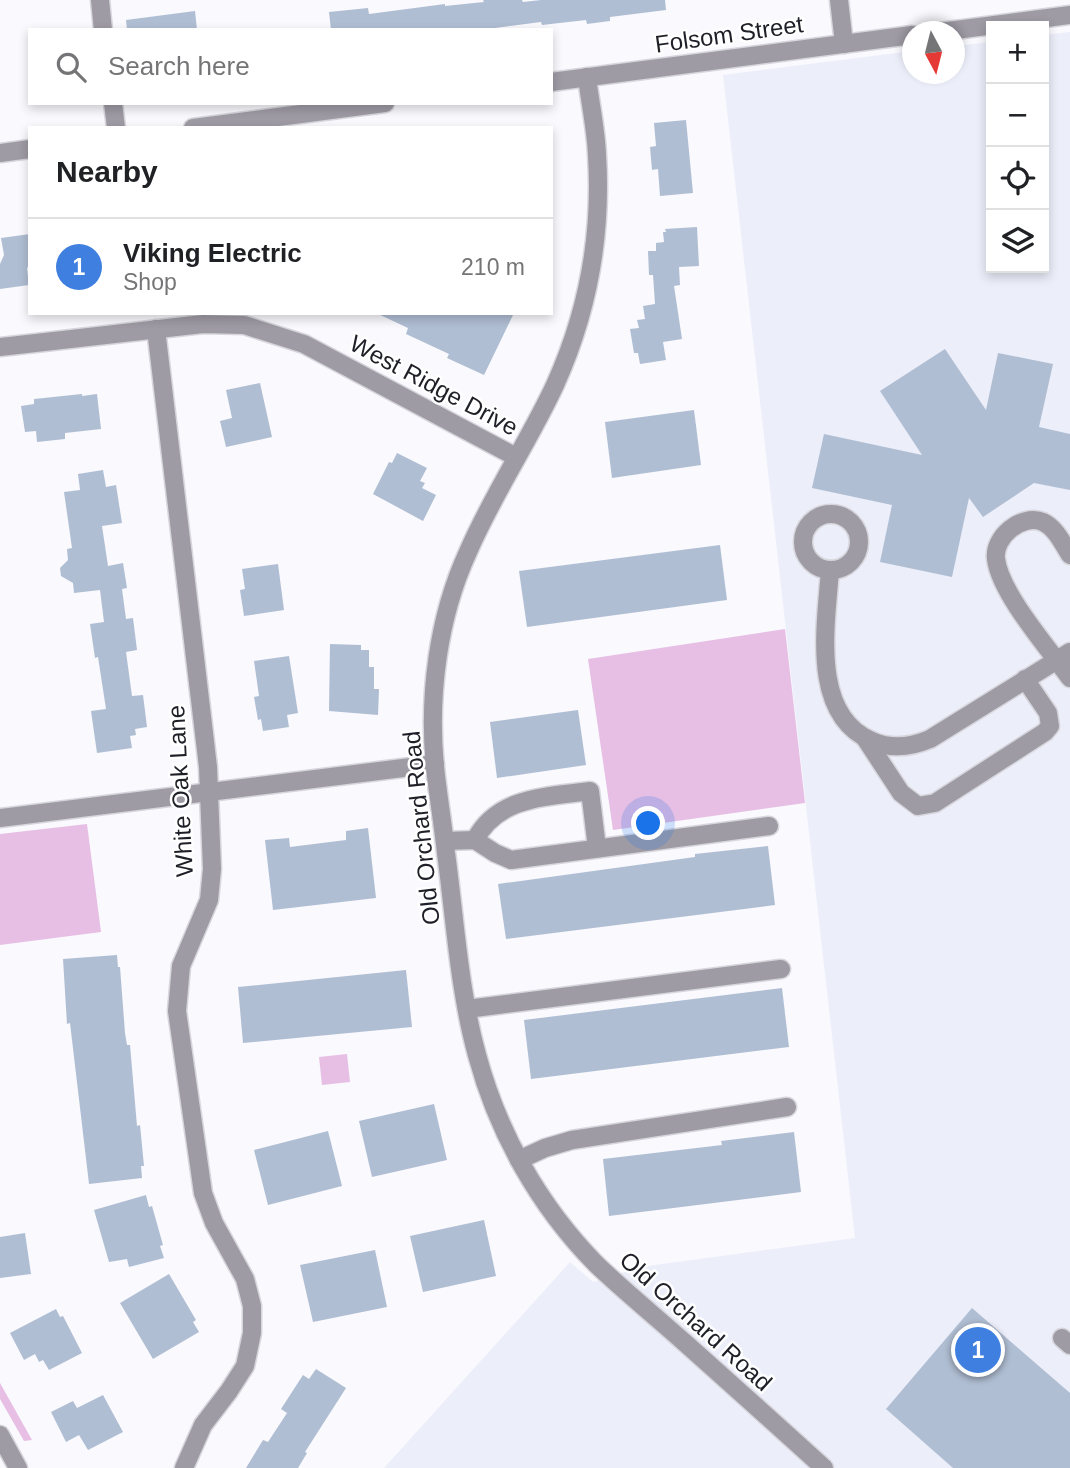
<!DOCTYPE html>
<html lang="en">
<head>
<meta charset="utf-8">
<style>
	body { margin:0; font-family:Helvetica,sans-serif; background:#f6f6f6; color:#202124 }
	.controls { position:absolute; right:21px; top:21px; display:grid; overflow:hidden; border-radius:0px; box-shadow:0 4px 10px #0003 }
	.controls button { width:63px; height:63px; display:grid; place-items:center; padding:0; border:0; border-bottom:2px solid #e0e0e0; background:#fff; color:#202124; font:35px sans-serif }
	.compass { position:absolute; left:902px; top:21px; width:63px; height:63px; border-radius:50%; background:#fff; box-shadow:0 4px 10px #0003; rotate:173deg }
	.you { position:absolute; left:649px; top:824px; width:24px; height:24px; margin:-18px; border:5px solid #fff; border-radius:50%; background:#1a73e8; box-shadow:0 0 0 10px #1a73e833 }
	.badge { display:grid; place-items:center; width:46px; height:46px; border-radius:50%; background:#7c3aed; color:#fff; font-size:23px; font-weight:700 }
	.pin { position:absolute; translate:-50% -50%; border:4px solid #fff; box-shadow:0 2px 7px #0006 }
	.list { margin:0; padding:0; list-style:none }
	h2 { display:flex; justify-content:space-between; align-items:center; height:91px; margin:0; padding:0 28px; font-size:30px }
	h2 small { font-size:23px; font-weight:400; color:#757577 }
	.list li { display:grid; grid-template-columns:46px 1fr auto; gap:21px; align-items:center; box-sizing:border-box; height:98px; padding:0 28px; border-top:2px solid #e0e0e0 }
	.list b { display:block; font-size:26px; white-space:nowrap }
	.list p { margin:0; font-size:23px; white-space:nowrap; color:#757577 }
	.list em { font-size:23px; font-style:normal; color:#757577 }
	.icon { flex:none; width:38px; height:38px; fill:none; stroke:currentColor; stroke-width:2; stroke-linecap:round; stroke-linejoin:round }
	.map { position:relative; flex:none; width:1070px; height:1468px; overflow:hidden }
	.search { position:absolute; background:#fff; box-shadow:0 4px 10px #0003; left:28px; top:28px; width:525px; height:77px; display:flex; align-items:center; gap:18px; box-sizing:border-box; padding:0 24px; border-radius:0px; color:#757577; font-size:26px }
	.panel { position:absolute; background:#fff; box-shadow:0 4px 10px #0003; left:28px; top:126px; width:525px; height:189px; border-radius:0px }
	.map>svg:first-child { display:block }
	.built { fill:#eceefa }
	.green { fill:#e7bfe4 }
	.building { fill:#b0bed3 }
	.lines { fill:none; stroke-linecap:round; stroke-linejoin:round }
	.minor-casing { stroke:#d6d6dc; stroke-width:21 }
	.minor { stroke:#9f9ba5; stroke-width:18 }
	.labels { text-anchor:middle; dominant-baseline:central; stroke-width:5; stroke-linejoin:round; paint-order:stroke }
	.street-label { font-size:24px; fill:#1e1f27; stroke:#fff }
</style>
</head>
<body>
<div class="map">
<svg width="1070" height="1468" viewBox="0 0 1070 1468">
	<rect width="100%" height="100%" fill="#f9f9fe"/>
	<polygon class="built" points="1070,32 1070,1468 384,1468 570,1262 593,1282 640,1267 855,1238 723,75 912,51 912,74 954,74 955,46 991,42 991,268 1044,268 1044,35"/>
	<g class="green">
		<polygon points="785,629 805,803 613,830 588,659"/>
		<polygon points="87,824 101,932 0,945 0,834"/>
		<polygon points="347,1054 350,1082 322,1085 319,1057"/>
		<polygon points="0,1383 32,1440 24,1441 0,1399"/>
	</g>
	<g class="building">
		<polygon points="483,0 522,0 523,2 541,0 665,0 666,10 610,17 610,21 587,24 586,20 542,25 541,22 495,28 495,30 331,30 329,12 368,8 369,14 445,4 445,6 484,2"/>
		<polygon points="195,11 197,30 127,30 126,20"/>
		<polygon points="686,120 693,193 660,196 658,169 652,170 650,147 656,146 654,123"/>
		<polygon points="697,227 699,266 679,267 680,285 674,286 682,339 663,342 666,360 640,364 638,353 634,353 630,329 639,328 637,320 645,319 643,306 655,304 653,275 649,275 648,251 656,251 656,243 664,242 663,232 666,232 665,229"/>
		<polygon points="30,234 30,265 27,268 29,285 0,289 0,264 4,255 1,238"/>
		<polygon points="376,313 514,313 484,375 447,358 449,354 406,334 408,328"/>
		<polygon points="945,349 986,410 998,353 1053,364 1039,427 1070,434 1070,490 1034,483 983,517 969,498 952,577 880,562 892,505 812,488 824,434 922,455 880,391"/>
		<polygon points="260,383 272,437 226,447 220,421 232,418 226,390"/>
		<polygon points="82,394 82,396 97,394 101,429 65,433 65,439 37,442 36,431 25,432 21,406 34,404 34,399"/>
		<polygon points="694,410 701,465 612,478 605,422"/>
		<polygon points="397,453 427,468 420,481 425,483 422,488 436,495 423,521 373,494 389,462 392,463"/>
		<polygon points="103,470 106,487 116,485 122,523 102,526 108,566 123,563 127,588 122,589 126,619 133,618 137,650 126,652 132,696 143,695 147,727 135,729 136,735 130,736 132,748 97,753 91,711 106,709 98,657 95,658 90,624 104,622 100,590 74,593 73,583 61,576 60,568 68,560 67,549 72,548 64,492 80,490 78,474"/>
		<polygon points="720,545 727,600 527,627 519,571"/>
		<polygon points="278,564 284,610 244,616 240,590 245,589 242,569"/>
		<polygon points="330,644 361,645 361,650 369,650 369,667 374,667 374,689 379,689 378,715 329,711"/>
		<polygon points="289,656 298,713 287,715 289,727 263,731 261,719 258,720 254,697 259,696 254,661"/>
		<polygon points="578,710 586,765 497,778 490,722"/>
		<polygon points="368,828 376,898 273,910 265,840 289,838 290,847 346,840 346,831"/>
		<polygon points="768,846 775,905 506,939 498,884 695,857 695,854"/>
		<polygon points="117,955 118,967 120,967 125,1033 127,1045 130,1045 137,1126 140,1125 144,1166 141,1166 142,1178 89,1184 70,1023 67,1024 63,959"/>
		<polygon points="406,970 412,1027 243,1043 238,987"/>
		<polygon points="782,988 789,1047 531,1079 524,1020"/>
		<polygon points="434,1104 447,1160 372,1177 359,1121"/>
		<polygon points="328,1131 342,1186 268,1205 254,1150"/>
		<polygon points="794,1132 801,1192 609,1216 603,1159 722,1145 721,1141"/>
		<polygon points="146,1195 149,1207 152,1206 163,1245 160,1246 164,1258 129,1267 127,1259 109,1262 94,1210"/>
		<polygon points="484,1220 496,1276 423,1292 410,1236"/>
		<polygon points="25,1233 31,1274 0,1278 0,1237"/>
		<polygon points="375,1250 387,1307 313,1322 300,1265"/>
		<polygon points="169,1274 196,1320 193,1322 199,1332 153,1359 120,1303"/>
		<polygon points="972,1308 1070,1393 1070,1468 953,1468 886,1409"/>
		<polygon points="56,1309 60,1317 63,1316 82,1353 49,1370 43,1360 39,1362 35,1354 24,1360 10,1333"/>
		<polygon points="316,1369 346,1388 305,1452 307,1453 298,1468 246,1468 263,1440 268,1442 287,1413 281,1409 303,1375 309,1379"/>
		<polygon points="103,1395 123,1432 88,1450 79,1435 66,1442 51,1412 73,1401 77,1408"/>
	</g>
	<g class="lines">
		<defs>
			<g id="minor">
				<polyline points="100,0 103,30"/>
				<polyline points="839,0 844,44"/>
				<polyline points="940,32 1070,15"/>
				<path d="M587 77C590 103 596 129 597 155 602 234 588 312 555 385 529 441 493 494 468 552 438 617 428 696 435 767 438 796 443 824 446 853 455 919 459 990 477 1055 498 1133 539 1206 596 1264 624 1291 655 1316 684 1342 731 1384 778 1426 824 1468"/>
				<polyline points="551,82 912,35"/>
				<polyline points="113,103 116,128"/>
				<polyline points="193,128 385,103"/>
				<polyline points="0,153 30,149"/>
				<polyline points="156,329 208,767 212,869 209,900 181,966 177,1011 203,1193 214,1223 245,1279 252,1306 252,1333 245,1366 229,1391 203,1425 184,1468"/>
				<polyline points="0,347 203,324 244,325 304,344 516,457"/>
				<circle cx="831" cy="542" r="28"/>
				<path d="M1070 555C1063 544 1056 528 1043 522 1022 513 993 537 996 559 1000 593 1049 649 1070 678"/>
				<path d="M830 570C826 625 810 715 872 741 892 750 911 747 930 739L1070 652"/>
				<polyline points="865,738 901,793 918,806 935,803 1045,732 1050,726 1048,713 1025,679"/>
				<polyline points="0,818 435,764"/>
				<path d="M475 840C498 796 547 797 590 791L597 848"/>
				<polyline points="445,841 475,840 495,853 511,860 769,826"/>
				<polyline points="467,1009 781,969"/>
				<polyline points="519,1160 545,1148 572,1140 787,1107"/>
				<polyline points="1062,1338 1070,1345"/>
				<polyline points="0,1435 18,1468"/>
			</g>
		</defs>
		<use href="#minor" class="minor-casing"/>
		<use href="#minor" class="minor"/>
	</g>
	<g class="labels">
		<g class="street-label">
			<text transform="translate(729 34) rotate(-8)">Folsom Street</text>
			<text transform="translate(434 385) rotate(28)">West Ridge Drive</text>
			<text transform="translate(180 791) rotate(-93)">White Oak Lane</text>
			<text transform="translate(421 828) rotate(-96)">Old Orchard Road</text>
			<text transform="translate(696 1321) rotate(42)">Old Orchard Road</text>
		</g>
	</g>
</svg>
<div class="controls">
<button>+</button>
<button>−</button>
<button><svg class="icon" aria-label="locate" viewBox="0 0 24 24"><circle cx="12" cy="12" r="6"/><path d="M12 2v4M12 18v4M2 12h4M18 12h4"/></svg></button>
<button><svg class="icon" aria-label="layers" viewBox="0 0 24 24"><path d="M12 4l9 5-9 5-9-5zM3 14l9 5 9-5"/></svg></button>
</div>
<svg class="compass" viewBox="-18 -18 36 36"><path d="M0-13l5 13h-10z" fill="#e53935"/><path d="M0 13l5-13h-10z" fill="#757577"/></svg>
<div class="you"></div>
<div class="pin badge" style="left:978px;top:1350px;background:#3f7fe0">1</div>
<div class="search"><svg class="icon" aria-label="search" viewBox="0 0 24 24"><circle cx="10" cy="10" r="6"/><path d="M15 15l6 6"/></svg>Search here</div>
<section class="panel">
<h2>Nearby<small></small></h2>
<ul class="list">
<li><span class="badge" style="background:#3f7fe0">1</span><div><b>Viking Electric</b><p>Shop</p></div><em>210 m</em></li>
</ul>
</section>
</div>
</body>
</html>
